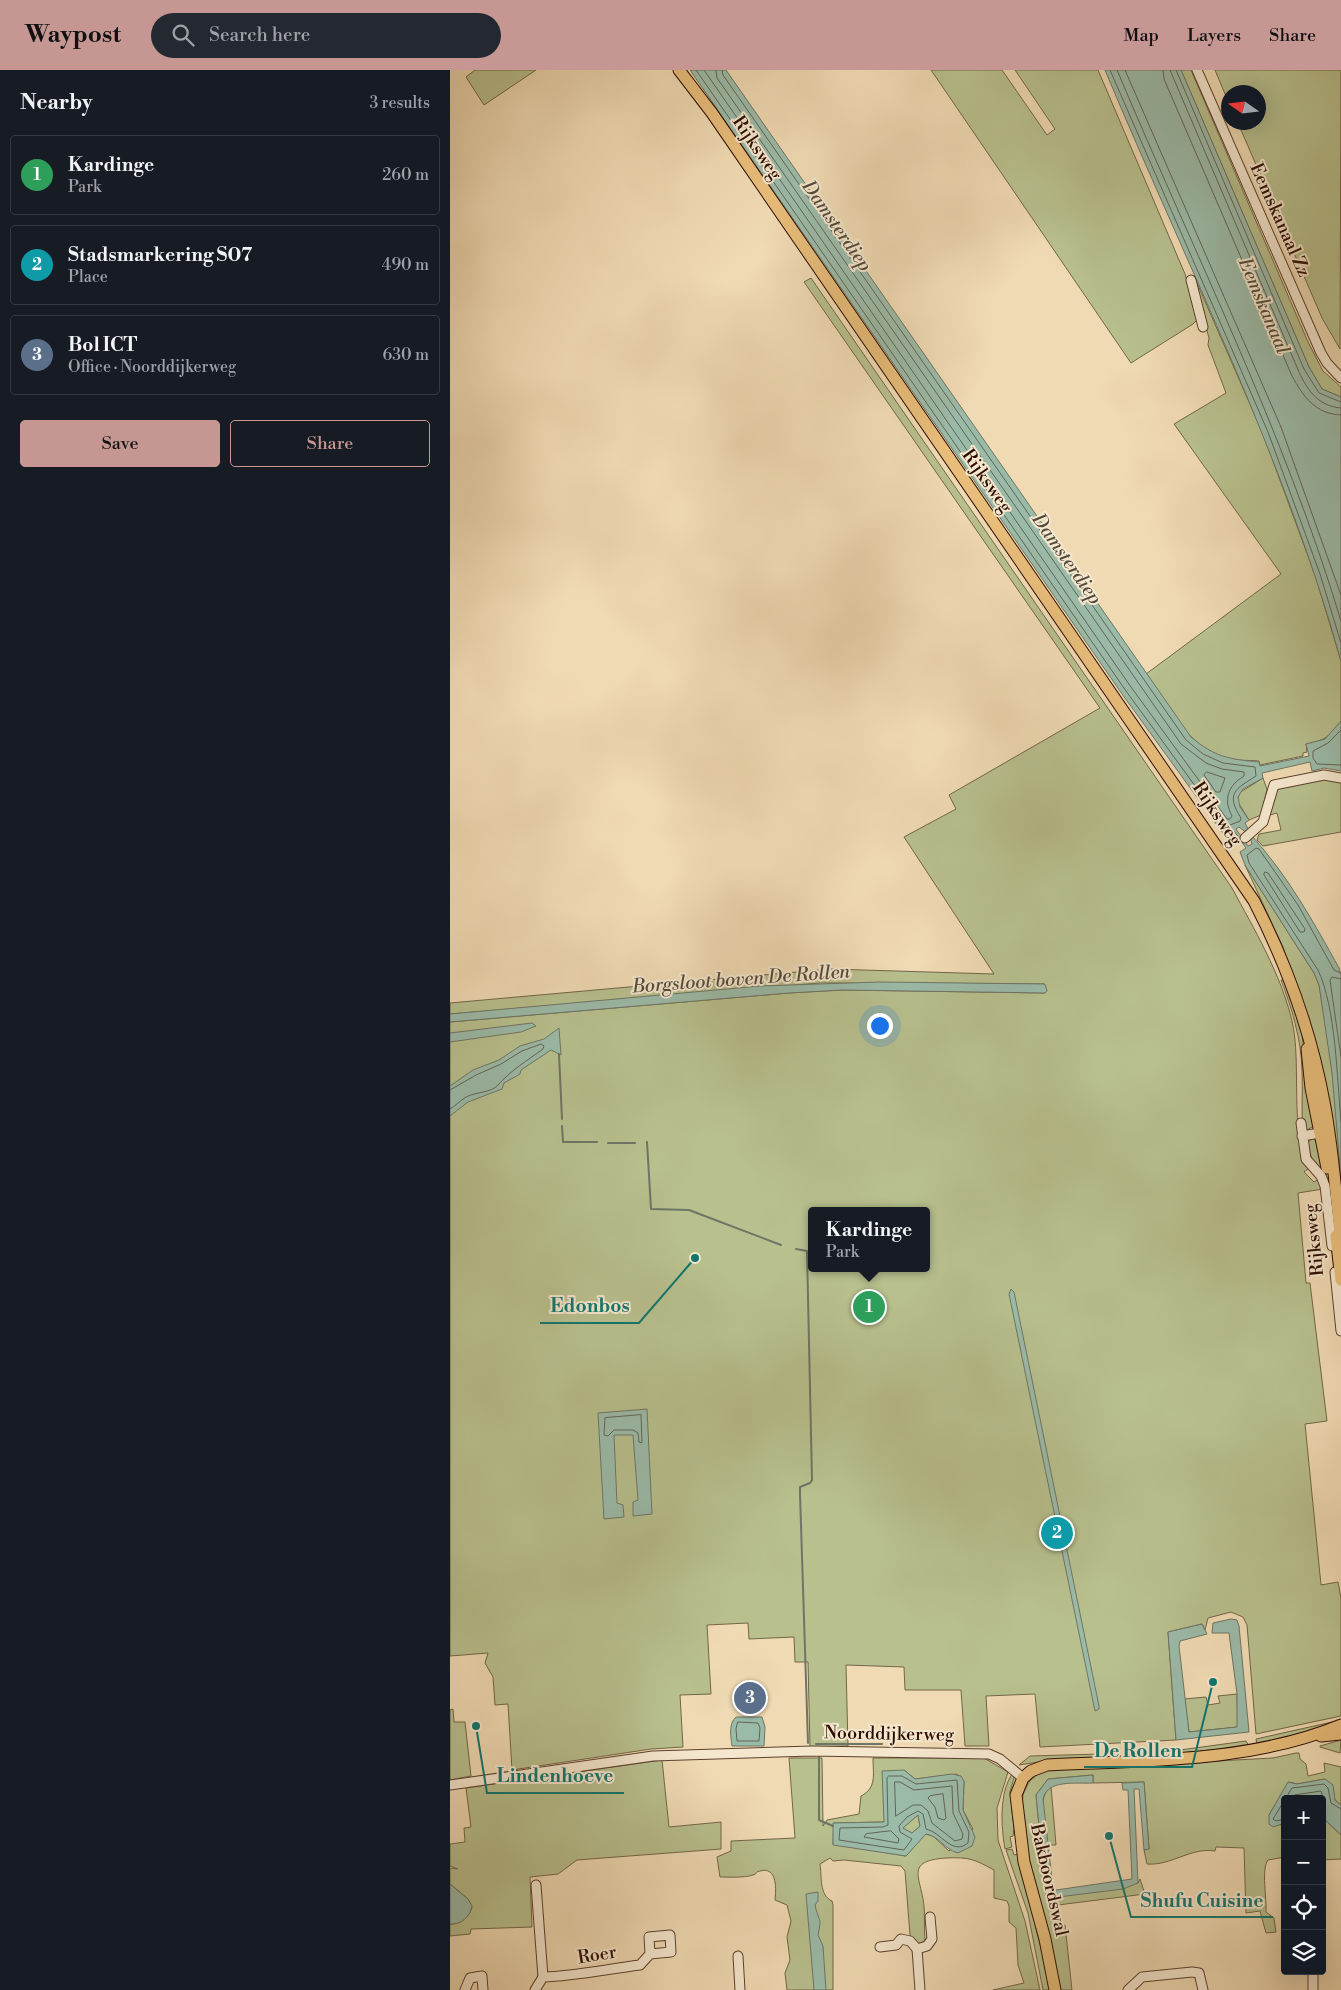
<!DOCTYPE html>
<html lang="en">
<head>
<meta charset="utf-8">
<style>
	body { margin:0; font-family:"Libre Bodoni",serif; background:#242831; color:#f1f3f6 }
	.controls { position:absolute; right:15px; bottom:15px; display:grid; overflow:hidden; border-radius:5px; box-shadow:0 5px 20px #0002 }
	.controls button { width:45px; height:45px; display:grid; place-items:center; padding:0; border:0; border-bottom:1px solid #363941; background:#171b24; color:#f1f3f6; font:25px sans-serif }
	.compass { position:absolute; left:771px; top:15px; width:45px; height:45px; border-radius:50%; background:#171b24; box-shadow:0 5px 20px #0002; rotate:284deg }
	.you { position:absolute; left:429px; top:955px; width:18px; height:18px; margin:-12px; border:4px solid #fff; border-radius:50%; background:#1a73e8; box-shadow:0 0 0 8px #1a73e833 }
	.badge { display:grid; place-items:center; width:32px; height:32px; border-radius:50%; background:#c59692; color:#fff; font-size:16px; font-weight:700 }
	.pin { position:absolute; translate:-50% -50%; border:2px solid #fff; box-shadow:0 1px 5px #0006 }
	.popup { position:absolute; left:358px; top:1137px; width:122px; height:65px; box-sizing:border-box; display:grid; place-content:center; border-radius:5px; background:#171b24; filter:drop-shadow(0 1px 4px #0005); font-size:16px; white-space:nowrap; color:#9ea1a6 }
	.popup b { font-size:19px; color:#f1f3f6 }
	.popup::after { content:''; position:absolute; left:50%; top:100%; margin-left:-10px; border:10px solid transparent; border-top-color:#171b24 }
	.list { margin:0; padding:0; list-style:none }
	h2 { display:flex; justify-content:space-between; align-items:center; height:65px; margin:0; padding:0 20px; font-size:21px }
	h2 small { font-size:16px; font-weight:400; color:#9ea1a6 }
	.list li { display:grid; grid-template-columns:32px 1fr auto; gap:15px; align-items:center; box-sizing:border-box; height:80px; margin:0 10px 10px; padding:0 10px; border:1px solid #363941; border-radius:5px }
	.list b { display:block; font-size:19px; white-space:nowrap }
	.list p { margin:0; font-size:16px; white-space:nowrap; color:#9ea1a6 }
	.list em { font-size:16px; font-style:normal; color:#9ea1a6 }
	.actions { display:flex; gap:10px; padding:15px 20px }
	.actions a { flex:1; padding:11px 0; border:1px solid #c59692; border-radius:5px; text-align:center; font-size:18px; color:#c59692 }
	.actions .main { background:#c59692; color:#111 }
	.icon { flex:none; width:28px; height:28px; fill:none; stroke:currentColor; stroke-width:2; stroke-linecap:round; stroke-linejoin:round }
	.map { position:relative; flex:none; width:891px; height:1920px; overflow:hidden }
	header { display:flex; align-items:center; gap:30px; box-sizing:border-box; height:70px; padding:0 25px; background:#c59692; color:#111 }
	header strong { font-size:24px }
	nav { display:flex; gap:28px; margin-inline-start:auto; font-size:18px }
	.search { width:350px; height:45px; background:#242831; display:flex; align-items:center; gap:12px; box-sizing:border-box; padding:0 18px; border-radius:28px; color:#9ea1a6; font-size:19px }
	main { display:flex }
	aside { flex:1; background:#171b24 }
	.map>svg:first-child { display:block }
	.green { fill:#b8c08e; stroke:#726647; fill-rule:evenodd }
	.water { fill:#9bbba9; stroke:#6e7565; fill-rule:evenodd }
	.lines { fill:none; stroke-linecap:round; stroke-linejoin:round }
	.shore { stroke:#636454; stroke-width:1 }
	.stream { stroke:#6e7565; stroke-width:2 }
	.minor-casing { stroke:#5c402d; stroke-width:11 }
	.major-casing { stroke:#2b0d00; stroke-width:13 }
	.minor { stroke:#f5e7ce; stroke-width:9 }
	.major { stroke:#e8bd7a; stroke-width:11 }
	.labels { text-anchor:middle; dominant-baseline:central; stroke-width:4; stroke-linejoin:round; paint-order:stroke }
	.street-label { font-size:18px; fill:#2b0d00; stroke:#f5e7ce }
	.water-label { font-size:19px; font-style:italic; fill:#524a3b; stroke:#f5e7ce }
	.leader { fill:none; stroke:#0f766e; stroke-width:2 }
	.callout-dot { fill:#0f766e; stroke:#f5e7ce; stroke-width:2 }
	.callout-label { font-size:19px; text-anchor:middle; font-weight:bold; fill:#0f766e; stroke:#f5e7ce; stroke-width:4; stroke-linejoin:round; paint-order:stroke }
</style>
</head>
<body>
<header>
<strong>Waypost</strong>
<div class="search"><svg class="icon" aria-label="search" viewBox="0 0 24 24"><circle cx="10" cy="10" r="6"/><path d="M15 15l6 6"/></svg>Search here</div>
<nav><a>Map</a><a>Layers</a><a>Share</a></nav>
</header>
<main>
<aside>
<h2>Nearby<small>3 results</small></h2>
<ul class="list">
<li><span class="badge" style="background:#2e9e5b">1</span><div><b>Kardinge</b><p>Park</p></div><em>260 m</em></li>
<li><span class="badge" style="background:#0f9aa8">2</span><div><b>Stadsmarkering S07</b><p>Place</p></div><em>490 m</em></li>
<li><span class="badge" style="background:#5c6f8a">3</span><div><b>Bol ICT</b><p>Office · Noorddijkerweg</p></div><em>630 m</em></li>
</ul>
<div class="actions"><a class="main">Save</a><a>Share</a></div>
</aside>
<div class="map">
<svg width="891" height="1920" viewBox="0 0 891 1920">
	<rect width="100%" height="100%" fill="#f0dab3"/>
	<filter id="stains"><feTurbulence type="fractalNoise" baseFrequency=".004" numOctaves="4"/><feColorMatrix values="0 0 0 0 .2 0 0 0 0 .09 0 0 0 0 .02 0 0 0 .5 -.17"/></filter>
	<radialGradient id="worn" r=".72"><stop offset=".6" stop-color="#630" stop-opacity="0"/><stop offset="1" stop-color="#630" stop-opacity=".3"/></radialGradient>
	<g class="green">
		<polygon points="25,0 86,0 34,35 16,7"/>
		<polygon points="481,0 552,0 597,65 605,59 565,0 648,0 735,204 747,250 743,254 681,293"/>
		<polygon points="731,0 741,0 858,272 873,301 891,317 891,327 872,319 859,297"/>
		<polygon points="765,0 891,0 890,279 872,248 788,53 808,52 808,22 778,22 778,31"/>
		<path d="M361 208 782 818C804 859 831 904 842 951 852 993 839 1064 859 1098L854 1102 864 1112 869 1109 873 1119 848 1123 856 1213H860L877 1351 855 1354 871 1515 888 1512 891 1528V1646L806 1664 797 1555 793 1547 781 1542 758 1548 755 1560 752 1554 718 1562 726 1670 590 1677 585 1624 536 1626 539 1676H515L511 1620H455L454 1597 396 1595 398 1676 360 1677 358 1592H345L344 1567 299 1569 298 1553 257 1555 261 1624 230 1625 233 1677 201 1679 62 1700 58 1634 45 1635 43 1607 35 1593 38 1583 0 1586V952L339 923 392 920 595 923 597 921 594 914 370 913 0 944V933L380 899 544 904 454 767 506 739 499 725 650 638 354 212ZM362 1141H476V1198H362Z"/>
		<path d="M747 213 813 364 865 505 891 591V651C883 665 872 672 856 674L857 682 853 683V686L810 695 809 691C798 690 785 691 774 688 740 679 715 632 696 604L831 504 724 354 776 323 758 275 759 268 744 215Z"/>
		<polygon points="813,708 817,719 811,745 799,750 788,732 789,723"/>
		<polygon points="874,708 891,710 891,762 813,776 807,770 809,764 831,760 827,743 820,745 828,718"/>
		<path d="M795 795 864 903 869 915C884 993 891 1074 891 1154L860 955 833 877Z"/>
		<path d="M831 910 836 911 852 965 864 1056 853 1062C851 1041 853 1021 852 1000 851 968 842 939 831 910Z"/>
		<polygon points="863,1068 866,1070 878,1110 863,1092 857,1073"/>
		<polygon points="787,1624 788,1657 739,1662 734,1629 756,1627 758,1635 770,1633 768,1626"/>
		<polygon points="3,1639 4,1652 15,1652 21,1706 0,1710 0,1640"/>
		<polygon points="891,1650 891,1653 807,1675 806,1669"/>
		<polygon points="891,1670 890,1683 870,1677 870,1676"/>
		<polygon points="796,1671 799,1676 731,1683 730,1680"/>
		<path d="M846 1683H849L850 1689 856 1694 858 1706 875 1702 874 1693 891 1697V1735L885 1730 875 1709 847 1714 839 1712 819 1745 830 1755 835 1753V1787L818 1790C811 1799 817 1829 816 1842L824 1848 826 1862 816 1863 810 1841 796 1843 794 1778 766 1777 765 1781C741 1777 721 1796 697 1794L694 1780 699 1779 694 1712 643 1713V1705L598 1709 586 1725 596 1826 688 1813 690 1809 695 1824 608 1835 610 1855H615L622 1920H609L579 1797 572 1738 573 1724 579 1712 589 1703 598 1700 823 1688Z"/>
		<polygon points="650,1684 648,1688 601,1690 569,1695 580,1686"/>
		<path d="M339 1688H372L373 1756 377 1750 409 1744 411 1726C427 1718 423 1704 423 1688H534L558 1702 547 1738 548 1770 575 1851 590 1920H543L574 1913 568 1895 566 1858 559 1852V1836L557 1831 544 1828V1800C524 1789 519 1787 496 1788 454 1791 471 1807 474 1836 475 1847 474 1859 475 1871L468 1874 460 1865 455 1801 451 1796 394 1790 383 1791 380 1788 370 1794C372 1807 369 1825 382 1831L383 1835V1920H337L335 1903 340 1890 337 1867 341 1851 337 1835 325 1830C326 1821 328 1796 310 1801 303 1803 310 1802 303 1805 294 1808 280 1807 270 1807L267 1787 281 1781V1771L345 1768ZM454 1700 465 1709 507 1704 514 1711 513 1740 523 1759 499 1781 483 1766 475 1764 456 1786 383 1774 384 1753 434 1752Z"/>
		<path d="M212 1690 219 1757 271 1752V1779L127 1790 108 1804 80 1807 82 1857 21 1859 20 1864 0 1866V1854C10 1855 19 1847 22 1838L18 1829 0 1814V1798L8 1799 0 1796V1774L15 1772 14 1758 21 1757 16 1718Z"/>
		<path d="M562 1704 564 1708 560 1722 564 1758 563 1766 560 1767 562 1777 555 1779C551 1756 549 1724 562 1704Z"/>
		<path d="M601 1716 606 1775H597C595 1758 586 1727 601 1716Z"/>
		<polygon points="468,1745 470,1756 462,1763 452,1758"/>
		<polygon points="872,1747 891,1765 891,1789 872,1790"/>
		<polygon points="562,1779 564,1785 568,1784 601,1920 593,1920 578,1843 556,1780"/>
	</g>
	<g class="water">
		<path d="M240 0H276L741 667C765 687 778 689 809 692L810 696 859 686 856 674 875 669 891 651V701L874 698 862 701 860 692 812 703 813 708 793 719 788 727 790 737 799 750 795 753 800 763 798 764 789 757 786 759 798 776 802 774 800 768 802 766C838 806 863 851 889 898L891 905V1109L882 1003 869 915 864 903 795 795 790 782 796 778 784 761 775 766 672 624Z"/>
		<path d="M655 0H731L859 297 872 319 891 327V591C834 386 737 196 655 0Z"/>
		<polygon points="429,912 595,914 597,921 595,923 392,920 339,923 0,952 0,944 310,916"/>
		<polygon points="82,953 86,956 71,962 0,972 0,963"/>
		<polygon points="109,958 111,985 101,980 71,1000 70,1004 54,1013 52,1019 18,1032 0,1046 0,1016 23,1000 49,990 70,976 94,969"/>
		<polygon points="561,1219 564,1222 649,1636 649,1639 645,1641 559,1224"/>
		<polygon points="197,1339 202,1444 183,1446 183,1432 188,1430 183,1365 164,1365 167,1433 173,1435 174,1447 154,1449 148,1343"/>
		<polygon points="781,1549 787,1550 789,1556 799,1662 726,1670 718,1562 752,1554 757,1564 730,1571 729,1576 739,1662 787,1657 787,1624 779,1563 762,1563 763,1553"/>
		<path d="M286 1647H312L315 1657 314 1676H282C281 1667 278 1654 286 1647Z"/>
		<path d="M454 1700 465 1709 502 1704 511 1706 514 1711 513 1740 525 1767 522 1776 508 1783C495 1780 489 1766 476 1764L456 1786 383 1775V1753L434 1752 432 1701ZM468 1745 470 1756 462 1763 453 1758Z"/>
		<path d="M643 1705V1713C626 1714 597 1709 593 1729L603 1818 606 1820 682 1809 678 1720H673L672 1713 694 1712 699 1779 694 1780 689 1719H684L688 1813 673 1819 600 1828 596 1826 586 1725 598 1709Z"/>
		<polygon points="875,1709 883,1715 885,1730 891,1735 891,1765 872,1747 872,1729 835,1729 835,1753 823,1757 819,1754 819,1745 838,1712 847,1714"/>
		<path d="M0 1814 18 1829 22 1836C20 1847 11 1855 0 1854Z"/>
		<path d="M368 1822V1831L365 1835C369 1853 372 1846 368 1865L373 1876 376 1920H364L356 1824Z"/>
	</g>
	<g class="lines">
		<g class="shore">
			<path d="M246 0 676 621 775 757 790 751 791 748C775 723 786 719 806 706L805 697 773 693 753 684 736 670 273 5 272 0"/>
			<path d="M254 0 681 617 777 749H780L782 746C773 729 778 716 794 706V702L772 699 756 693 731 674 267 8 266 0"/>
			<polyline points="660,0 818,362 870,504 891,573"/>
			<path d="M667 0C744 183 834 361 891 551"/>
			<polyline points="675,0 831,357 891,525"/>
			<path d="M713 0 714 9 842 306C853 326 865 344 891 345"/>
			<path d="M720 0 849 302C858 321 868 336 891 338"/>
			<polyline points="726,0 854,299 869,323 891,332"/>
			<polyline points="891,660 878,673 863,681 863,688 867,694 891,695"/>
			<polygon points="757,702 775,708 770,722 766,722 754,705"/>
			<polygon points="815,802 818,803 855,859 854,862 850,862 814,805"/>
			<path d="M891 903 884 900 848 835 809 779 806 778 797 785 799 793 868 900C886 938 887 1009 891 1052"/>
			<polyline points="891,909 882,907 880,910 891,987"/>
			<path d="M0 1020 26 1005 51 994 72 981 91 974 94 976 93 979C78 990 60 1001 48 1015 41 1023 25 1022 16 1027 10 1031 5 1036 0 1039"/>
			<polygon points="191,1345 192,1373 189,1372 188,1363 183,1360 164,1360 158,1366 154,1365 155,1348"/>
			<polygon points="288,1652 308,1653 310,1658 309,1671 287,1671 286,1659"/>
			<path d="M439 1706H452L466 1714 507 1710 509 1741 519 1762 518 1773C502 1786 491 1762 476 1759L473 1744 468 1741 457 1747 449 1756 450 1762 462 1769 454 1780 389 1770 390 1758 433 1757 438 1755 437 1708Z"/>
			<polygon points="445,1712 450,1712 464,1720 502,1716 503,1743 513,1764 512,1769 505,1771 482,1753 478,1741 471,1735 463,1735 446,1746"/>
			<polygon points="493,1724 496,1748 494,1750 488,1748 485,1737 478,1728 480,1726"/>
			<polyline points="841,1729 844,1725 871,1721 875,1735 872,1737"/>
			<polyline points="835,1749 826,1751 823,1749 842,1718 874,1714 878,1718 881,1733 891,1739"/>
			<polygon points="441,1761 449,1769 448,1773 414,1767 416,1764"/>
		</g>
		<g class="stream">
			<polyline points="109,984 112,1049"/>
			<polyline points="112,1056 113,1072 147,1072"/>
			<polyline points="197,1072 201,1139 239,1140 331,1175"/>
			<polyline points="158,1073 185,1073"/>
			<polyline points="346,1179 357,1181 362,1410 360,1413 350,1417 350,1424 358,1673"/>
			<polyline points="366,1674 432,1674"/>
			<polyline points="369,1687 369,1750 383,1756"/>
		</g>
		<defs>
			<g id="minor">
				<polyline points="747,0 871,283 877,293 891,308"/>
				<polyline points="741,210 753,257"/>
				<polyline points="795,768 813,752 824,715 874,705 891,708"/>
				<polyline points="851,1053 856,1089 871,1106 875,1116 882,1176"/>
				<polyline points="852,1066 876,1062"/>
				<polyline points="885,1202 891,1261"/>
				<polyline points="0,1715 203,1686 362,1681 539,1684 550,1689 573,1708"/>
				<polyline points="86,1815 93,1907"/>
				<polyline points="430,1877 446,1875 451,1869 460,1871 467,1879"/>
				<polyline points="288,1886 290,1920"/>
				<polyline points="863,1901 863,1920"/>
				<polyline points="15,1920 20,1908 32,1906 33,1920"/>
				<path d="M85 1920 93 1907C126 1906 157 1899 190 1895L200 1884 221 1882 220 1865 199 1867 200 1884"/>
				<polyline points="470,1920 467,1879 477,1876 482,1869 480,1847"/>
				<polyline points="678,1920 692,1907 742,1902 749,1903 753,1920"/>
			</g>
			<g id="major">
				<path d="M229 0 262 43 804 831C837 895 861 961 874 1032 883 1078 886 1126 891 1173"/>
				<polyline points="857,979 861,1018 877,1098"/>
				<polyline points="886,1166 891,1210"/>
				<polyline points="871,1666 891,1664"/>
				<path d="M605 1920 595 1869 574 1792 566 1725 573 1708 581 1701 597 1695C695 1690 798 1693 891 1655"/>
			</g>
		</defs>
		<use href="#minor" class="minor-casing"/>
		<use href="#major" class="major-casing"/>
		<use href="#minor" class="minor"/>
		<use href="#major" class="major"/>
	</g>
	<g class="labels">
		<g class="street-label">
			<text transform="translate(307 78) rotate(56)">Rijksweg</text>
			<text transform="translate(830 150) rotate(66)">Eemskanaal Zz</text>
			<text transform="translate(537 411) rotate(55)">Rijksweg</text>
			<text transform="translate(767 744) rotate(56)">Rijksweg</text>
			<text transform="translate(864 1170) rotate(-96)">Rijksweg</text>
			<text transform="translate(439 1664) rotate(1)">Noorddijkerweg</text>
			<text transform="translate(599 1810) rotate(77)">Bakboordswal</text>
			<text transform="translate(147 1885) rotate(-9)">Roer</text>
		</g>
		<g class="water-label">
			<text transform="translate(387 156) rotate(55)">Damsterdiep</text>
			<text transform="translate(814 236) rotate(67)">Eemskanaal</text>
			<text transform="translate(617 489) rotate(55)">Damsterdiep</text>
			<text transform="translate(291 909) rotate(-4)">Borgsloot boven De Rollen</text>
		</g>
	</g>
	<path class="leader" d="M245 1188L189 1253H90M763 1612L742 1697H634M26 1656L37 1723H174M659 1766L681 1847H823"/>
	<g class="callout-dot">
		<circle cx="245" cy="1188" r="5"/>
		<circle cx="763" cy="1612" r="5"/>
		<circle cx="26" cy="1656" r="5"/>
		<circle cx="659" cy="1766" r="5"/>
	</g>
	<g class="callout-label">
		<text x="140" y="1242">Edonbos</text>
		<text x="688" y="1687">De Rollen</text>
		<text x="105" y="1712">Lindenhoeve</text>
		<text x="752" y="1837">Shufu Cuisine</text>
	</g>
	<rect width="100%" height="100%" filter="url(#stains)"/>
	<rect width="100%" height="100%" fill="url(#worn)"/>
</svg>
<div class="controls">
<button>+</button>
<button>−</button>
<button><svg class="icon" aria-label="locate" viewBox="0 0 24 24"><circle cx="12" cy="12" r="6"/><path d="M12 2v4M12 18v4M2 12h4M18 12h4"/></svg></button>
<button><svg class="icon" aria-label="layers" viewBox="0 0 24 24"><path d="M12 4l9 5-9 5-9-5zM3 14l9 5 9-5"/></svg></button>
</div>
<svg class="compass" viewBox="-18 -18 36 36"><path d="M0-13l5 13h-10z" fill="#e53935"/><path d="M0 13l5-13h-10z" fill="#9ea1a6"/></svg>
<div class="you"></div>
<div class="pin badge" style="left:419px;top:1237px;background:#2e9e5b">1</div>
<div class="popup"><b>Kardinge</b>Park</div>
<div class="pin badge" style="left:607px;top:1463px;background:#0f9aa8">2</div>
<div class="pin badge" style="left:300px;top:1628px;background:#5c6f8a">3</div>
</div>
</main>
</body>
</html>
